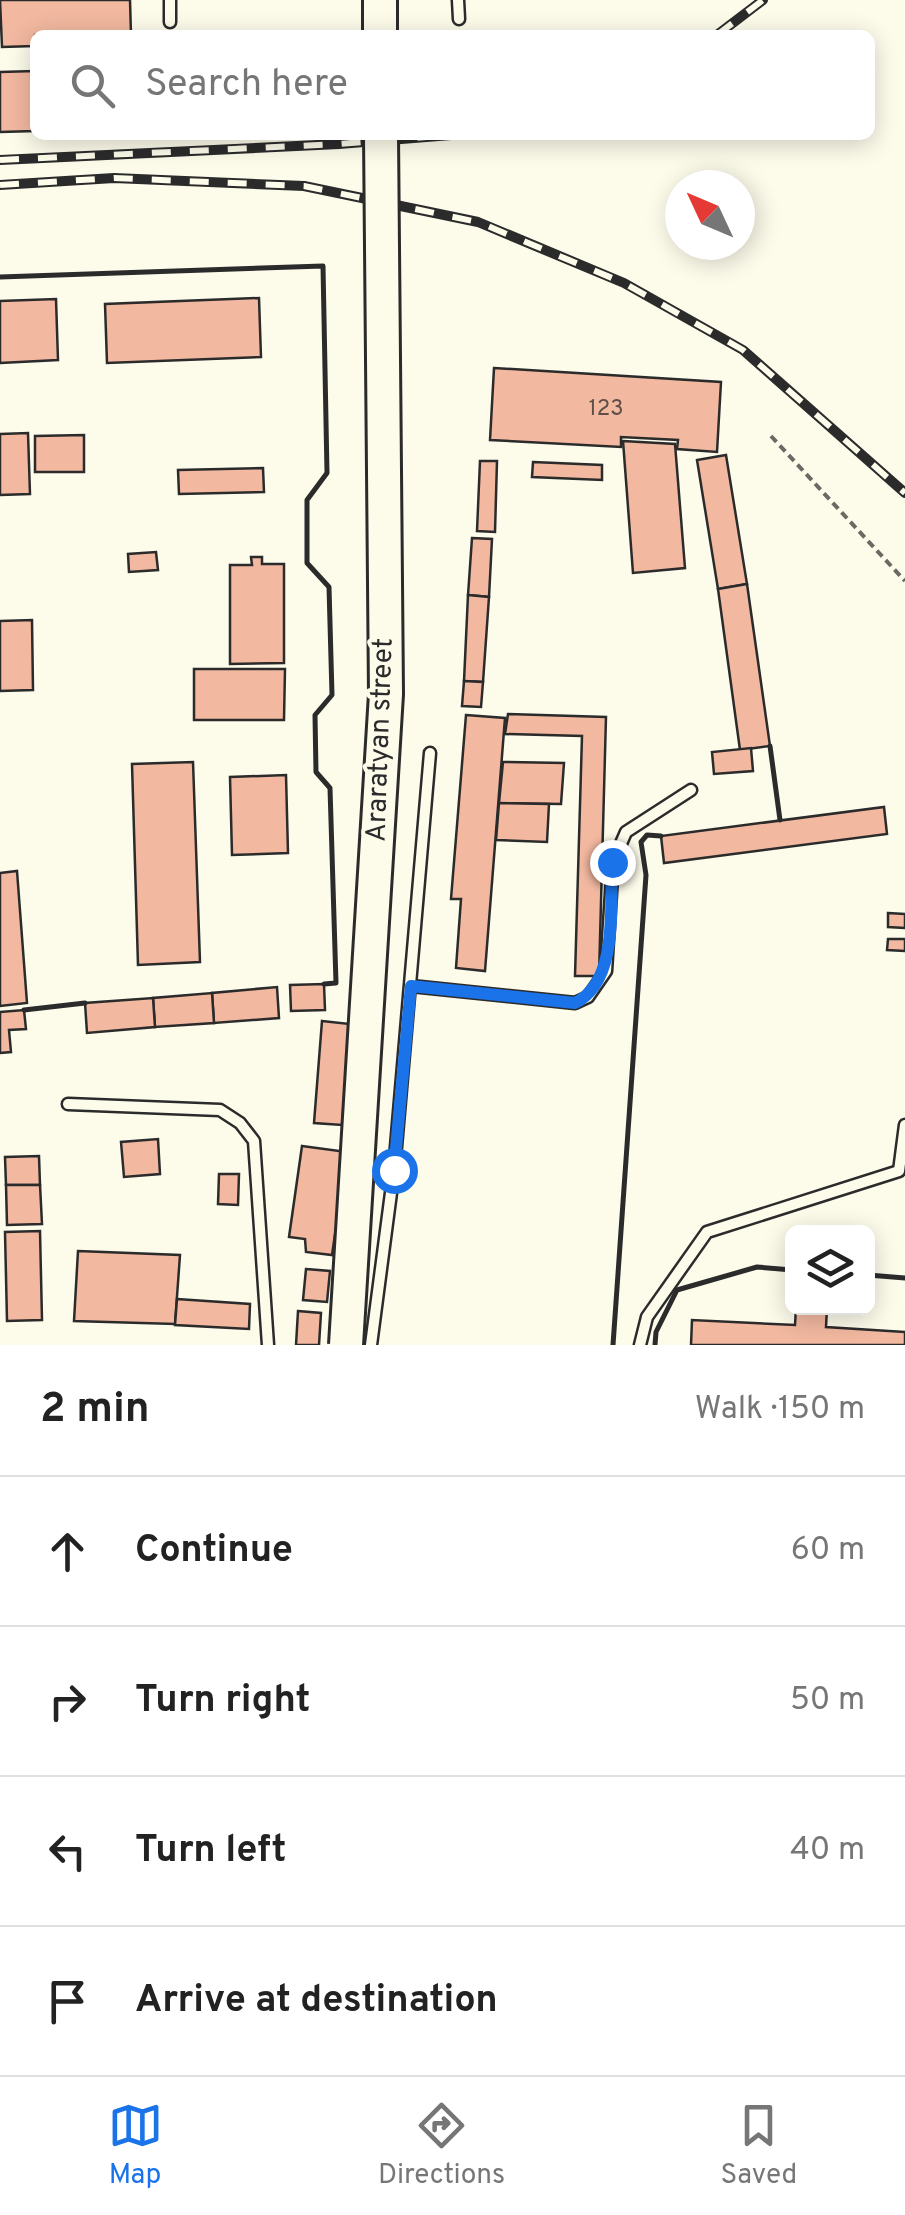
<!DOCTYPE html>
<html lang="en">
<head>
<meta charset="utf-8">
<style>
	body { margin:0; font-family:Overpass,sans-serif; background:#f6f6f6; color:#222 }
	.controls { position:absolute; right:30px; bottom:30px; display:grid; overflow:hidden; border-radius:15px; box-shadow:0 5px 25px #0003 }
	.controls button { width:90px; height:90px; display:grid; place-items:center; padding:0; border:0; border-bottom:2px solid #e0e0e0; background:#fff; color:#222; font:50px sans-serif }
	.compass { position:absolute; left:665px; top:170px; width:90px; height:90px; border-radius:50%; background:#fff; box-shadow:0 5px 25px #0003; rotate:314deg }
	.stop { position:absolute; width:30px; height:30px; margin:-22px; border:8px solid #1a73e8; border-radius:50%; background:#fff }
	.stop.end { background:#1a73e8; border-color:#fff; box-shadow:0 2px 10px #0008 }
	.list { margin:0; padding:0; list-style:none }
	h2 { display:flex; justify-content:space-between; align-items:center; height:130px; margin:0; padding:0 40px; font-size:42px }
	h2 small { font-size:32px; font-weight:400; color:#767676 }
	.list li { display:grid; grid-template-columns:65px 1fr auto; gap:30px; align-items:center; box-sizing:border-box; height:150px; padding:0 40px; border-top:2px solid #e0e0e0 }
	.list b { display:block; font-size:38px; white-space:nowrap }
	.list em { font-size:32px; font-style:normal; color:#767676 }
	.icon { flex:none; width:55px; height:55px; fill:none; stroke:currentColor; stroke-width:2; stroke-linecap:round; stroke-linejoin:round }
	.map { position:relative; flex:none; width:905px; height:1345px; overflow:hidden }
	.search { position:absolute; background:#fff; box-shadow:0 5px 25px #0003; left:30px; right:30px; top:30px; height:110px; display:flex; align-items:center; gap:25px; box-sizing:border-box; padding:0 35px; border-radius:15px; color:#767676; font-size:38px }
	.sheet { height:730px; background:#fff }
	nav { display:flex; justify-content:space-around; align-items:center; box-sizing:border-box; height:140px; border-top:2px solid #e0e0e0; background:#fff; font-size:28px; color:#767676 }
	nav a { display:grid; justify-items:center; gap:5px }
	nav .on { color:#1a73e8 }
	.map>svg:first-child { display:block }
	.building { fill:#f2b8a0; stroke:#2b2b2b; stroke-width:2.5 }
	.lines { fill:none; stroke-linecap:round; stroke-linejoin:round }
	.lane-casing { stroke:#2b2b2b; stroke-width:15 }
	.primary-casing { stroke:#2b2b2b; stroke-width:38 }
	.path { stroke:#6a6964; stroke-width:4; stroke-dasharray:8 5; stroke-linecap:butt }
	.lane { stroke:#fdfbea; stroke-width:10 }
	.primary { stroke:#fdfbea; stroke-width:32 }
	.rail-casing { stroke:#2b2b2b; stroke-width:10 }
	.rail { stroke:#fdfbea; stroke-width:6; stroke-dasharray:19; stroke-linecap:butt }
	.primary-bridge-casing { stroke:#2b2b2b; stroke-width:38; stroke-linecap:butt }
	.primary-bridge { stroke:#fdfbea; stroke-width:32 }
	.wall { stroke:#2b2b2b; stroke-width:5 }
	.route { stroke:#1a73e8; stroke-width:12 }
	.labels { text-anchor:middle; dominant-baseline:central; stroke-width:8; stroke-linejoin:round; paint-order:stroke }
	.number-label { font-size:22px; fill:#5d4e48 }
	.street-label { font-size:28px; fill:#2b2b2b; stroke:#fdfbea }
</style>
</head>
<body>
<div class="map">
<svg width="905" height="1345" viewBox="0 0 905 1345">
	<rect width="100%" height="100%" fill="#fdfbea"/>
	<g class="building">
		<polygon points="0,0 130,0 131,35 35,35 35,46 2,47"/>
		<polygon points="35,71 35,131 0,132 0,72"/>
		<polygon points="259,298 261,357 107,363 105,304"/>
		<polygon points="56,299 58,360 0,363 0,301"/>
		<polygon points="494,368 721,382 717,452 677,449 678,440 621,437 621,447 490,440"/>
		<polygon points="28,433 30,494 0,495 0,434"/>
		<polygon points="84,435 84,472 35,472 35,436"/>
		<polygon points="623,441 675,444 685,568 633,573"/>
		<polygon points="726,455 747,584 718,589 697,460"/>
		<polygon points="480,461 497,461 495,532 477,531"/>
		<polygon points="533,462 602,465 602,480 532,477"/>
		<polygon points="263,468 264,492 179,494 178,470"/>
		<polygon points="472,538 492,539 489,597 468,595"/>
		<polygon points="156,552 158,570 129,572 128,554"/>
		<polygon points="251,557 262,557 262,564 284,564 284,663 230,664 230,565 252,565"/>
		<polygon points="747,584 770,746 740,750 718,589"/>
		<polygon points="468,595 489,597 483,682 464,681"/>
		<polygon points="32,620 33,690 0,691 0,621"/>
		<polygon points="194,669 285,669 284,720 194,720"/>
		<polygon points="464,681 483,682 481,707 462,706"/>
		<polygon points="508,714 606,717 599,976 575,976 582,736 505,734"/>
		<polygon points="466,715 505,718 485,971 456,968 461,899 451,899"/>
		<polygon points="751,748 753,771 714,774 712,752"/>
		<polygon points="193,762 200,962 138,965 132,764"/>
		<polygon points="503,762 564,763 561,804 499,803"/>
		<polygon points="286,775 288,853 232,855 230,777"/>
		<polygon points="499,803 549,804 547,842 496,840"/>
		<polygon points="884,807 887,834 664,863 661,836"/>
		<polygon points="17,871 27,1003 0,1006 0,873"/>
		<polygon points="888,913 905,914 905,928 888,927"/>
		<polygon points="888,939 905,939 905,951 887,950"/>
		<polygon points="324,984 325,1010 291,1011 290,985"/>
		<polygon points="277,987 279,1018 214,1023 212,993"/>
		<polygon points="212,993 214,1023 155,1027 153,998"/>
		<polygon points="153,998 155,1027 87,1033 85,1003"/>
		<polygon points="24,1010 26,1029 9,1030 11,1052 0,1053 0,1012"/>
		<polygon points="322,1021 350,1024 342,1125 314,1123"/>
		<polygon points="158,1139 160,1174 124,1177 121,1142"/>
		<polygon points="302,1146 347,1152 332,1255 306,1252 305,1239 289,1237"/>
		<polygon points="39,1156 40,1185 6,1185 5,1157"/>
		<polygon points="219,1174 239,1174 238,1205 218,1204"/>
		<polygon points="6,1185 40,1185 42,1224 7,1225"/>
		<polygon points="40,1231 42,1320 7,1321 5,1232"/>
		<polygon points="78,1251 180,1255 175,1324 74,1321"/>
		<polygon points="306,1269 330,1271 327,1302 303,1300"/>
		<polygon points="177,1299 250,1304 249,1329 175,1325"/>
		<polygon points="796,1308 827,1308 826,1327 905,1332 905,1345 691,1345 692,1320 795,1325"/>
		<polygon points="298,1311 321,1313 319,1345 296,1345"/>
	</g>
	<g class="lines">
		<defs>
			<g id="lane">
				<polyline points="458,0 459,19"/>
				<polyline points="170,22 170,0"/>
				<polyline points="411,986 575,1003 588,997 606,971 613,862 626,832 691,790"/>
				<polyline points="68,1104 220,1110 240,1123 254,1141 268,1345"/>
				<polyline points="371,1345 394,1170 430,753"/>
				<polyline points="640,1345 647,1317 707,1232 899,1171 905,1125"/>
			</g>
			<polyline id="primary" points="380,0 380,35"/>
		</defs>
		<use href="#lane" class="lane-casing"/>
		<use href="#primary" class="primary-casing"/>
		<polyline class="path" points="771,436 905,581"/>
		<use href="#lane" class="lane"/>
		<use href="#primary" class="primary"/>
		<defs>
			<g id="rail">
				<polyline points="717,35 763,0"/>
				<polyline points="0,160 339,144 451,135"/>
				<polyline points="0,185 114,178 304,186 478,222 624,283 743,350 905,493"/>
			</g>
		</defs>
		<use href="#rail" class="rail-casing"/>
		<use href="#rail" class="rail"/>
		<defs>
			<polyline id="primary-bridge" points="346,1345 386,694 381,135"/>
		</defs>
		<use href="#primary-bridge" class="primary-bridge-casing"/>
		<use href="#primary-bridge" class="primary-bridge"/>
		<g class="wall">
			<polyline points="0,277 323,266 327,473 307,500 307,563 329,587 332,695 315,715 316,772 330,788 336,983 324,984"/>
			<polyline points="770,746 780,820"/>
			<polyline points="24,1010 85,1003"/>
			<polyline points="868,1275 905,1278"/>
			<polyline points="613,1345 646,875 641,842 647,835 661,836"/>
			<polyline points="655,1345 656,1332 677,1290 757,1267 792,1270"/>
		</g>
	</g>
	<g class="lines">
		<path class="route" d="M394 1170 411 986 575 1003C619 981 610 906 612 862"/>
	</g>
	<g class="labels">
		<g class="number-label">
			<text x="606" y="409">123</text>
		</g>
		<g class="street-label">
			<text transform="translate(381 740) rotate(-88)">Araratyan street</text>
		</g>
	</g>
</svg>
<div class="controls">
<button><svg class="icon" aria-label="layers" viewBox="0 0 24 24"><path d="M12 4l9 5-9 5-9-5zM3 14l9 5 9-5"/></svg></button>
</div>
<svg class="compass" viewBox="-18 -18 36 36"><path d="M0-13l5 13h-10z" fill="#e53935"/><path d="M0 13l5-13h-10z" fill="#767676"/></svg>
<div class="stop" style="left:394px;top:1170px"></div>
<div class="stop end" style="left:612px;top:862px"></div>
<div class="search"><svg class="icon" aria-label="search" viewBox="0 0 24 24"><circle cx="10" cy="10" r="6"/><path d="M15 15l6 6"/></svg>Search here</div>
</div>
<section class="sheet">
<h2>2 min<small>Walk · 150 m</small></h2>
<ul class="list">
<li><svg class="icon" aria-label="ahead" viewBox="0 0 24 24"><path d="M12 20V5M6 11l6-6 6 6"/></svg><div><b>Continue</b></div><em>60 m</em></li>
<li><svg class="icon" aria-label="right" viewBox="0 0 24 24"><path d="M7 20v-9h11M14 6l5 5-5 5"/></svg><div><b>Turn right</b></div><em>50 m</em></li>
<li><svg class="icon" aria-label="left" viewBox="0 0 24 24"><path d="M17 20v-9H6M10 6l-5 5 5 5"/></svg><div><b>Turn left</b></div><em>40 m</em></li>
<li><svg class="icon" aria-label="arrive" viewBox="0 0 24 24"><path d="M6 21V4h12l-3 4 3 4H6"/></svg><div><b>Arrive at destination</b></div></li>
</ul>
</section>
<nav>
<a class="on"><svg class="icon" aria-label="map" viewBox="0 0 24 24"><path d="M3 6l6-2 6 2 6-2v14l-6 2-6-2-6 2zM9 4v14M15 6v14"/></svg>Map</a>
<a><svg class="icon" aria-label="directions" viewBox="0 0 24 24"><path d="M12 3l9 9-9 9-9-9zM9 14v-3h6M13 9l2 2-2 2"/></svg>Directions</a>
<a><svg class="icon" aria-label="saved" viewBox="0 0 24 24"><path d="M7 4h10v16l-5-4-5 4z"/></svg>Saved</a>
</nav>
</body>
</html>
